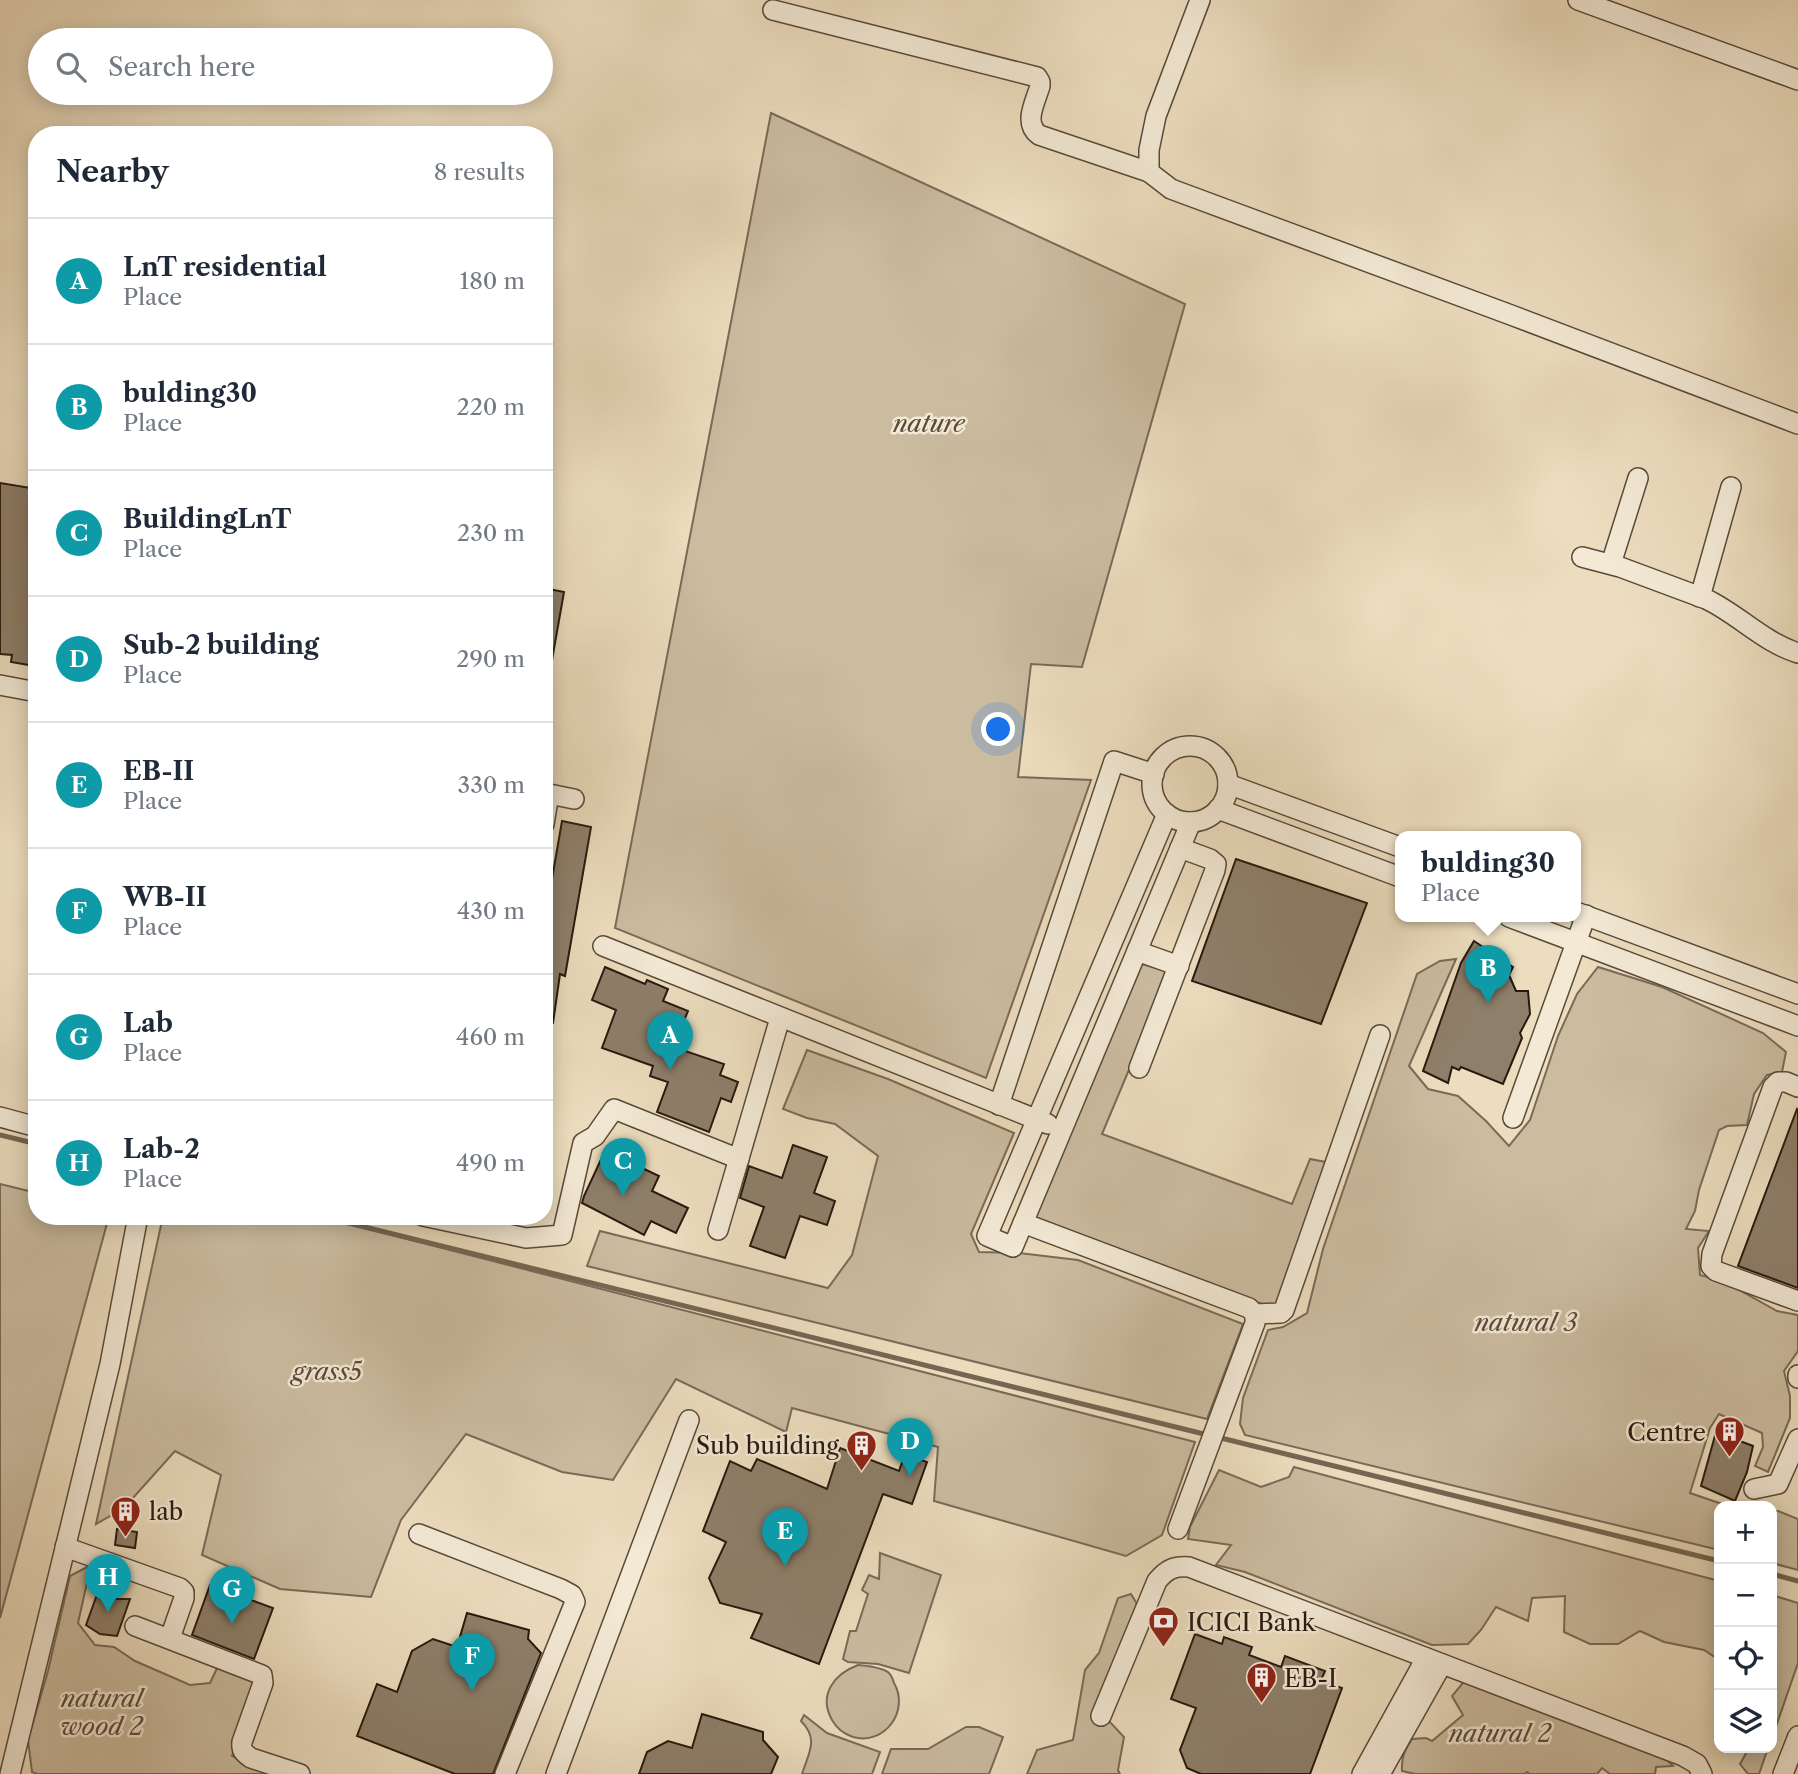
<!DOCTYPE html>
<html lang="en">
<head>
<meta charset="utf-8">
<style>
	body { margin:0; font-family:"Libre Caslon Text",serif; background:#f2f2f3; color:#1f2937 }
	.controls { position:absolute; right:21px; bottom:21px; display:grid; overflow:hidden; border-radius:14px; box-shadow:0 4px 18px #0003 }
	.controls button { width:63px; height:63px; display:grid; place-items:center; padding:0; border:0; border-bottom:2px solid #e0e1e3; background:#fff; color:#1f2937; font:35px sans-serif }
	.you { position:absolute; left:999px; top:730px; width:24px; height:24px; margin:-18px; border:5px solid #fff; border-radius:50%; background:#1a73e8; box-shadow:0 0 0 10px #1a73e833 }
	.badge { display:grid; place-items:center; width:46px; height:46px; border-radius:50%; background:#d93025; color:#fff; font-size:23px; font-weight:700 }
	.pin { position:absolute; translate:-50% -58px; filter:drop-shadow(0 2px 4px #0008) }
	.pin::after { content:''; position:absolute; top:37px; width:24px; height:21px; background:inherit; clip-path:polygon(0 0,100% 0,50% 100%) }
	.popup { position:absolute; left:1395px; top:831px; width:186px; height:91px; box-sizing:border-box; display:grid; place-content:center; border-radius:14px; background:#fff; filter:drop-shadow(0 2px 5px #0005); font-size:23px; white-space:nowrap; color:#747a83 }
	.popup b { font-size:26px; color:#1f2937 }
	.popup::after { content:''; position:absolute; left:50%; top:100%; margin-left:-14px; border:14px solid transparent; border-top-color:#fff }
	.list { margin:0; padding:0; list-style:none }
	h2 { display:flex; justify-content:space-between; align-items:center; height:91px; margin:0; padding:0 28px; font-size:30px }
	h2 small { font-size:23px; font-weight:400; color:#747a83 }
	.list li { display:grid; grid-template-columns:46px 1fr auto; gap:21px; align-items:center; box-sizing:border-box; height:126px; padding:0 28px; border-top:2px solid #e0e1e3 }
	.list b { display:block; font-size:26px; white-space:nowrap }
	.list p { margin:0; font-size:23px; white-space:nowrap; color:#747a83 }
	.list em { font-size:23px; font-style:normal; color:#747a83 }
	.icon { flex:none; width:38px; height:38px; fill:none; stroke:currentColor; stroke-width:2; stroke-linecap:round; stroke-linejoin:round }
	.map { position:relative; flex:none; width:1798px; height:1774px; overflow:hidden }
	.search { position:absolute; background:#fff; box-shadow:0 4px 18px #0003; left:28px; top:28px; width:525px; height:77px; display:flex; align-items:center; gap:18px; box-sizing:border-box; padding:0 24px; border-radius:38px; color:#747a83; font-size:26px }
	.panel { position:absolute; background:#fff; box-shadow:0 4px 18px #0003; left:28px; top:126px; width:525px; height:1099px; border-radius:28px }
	.map>svg:first-child { display:block }
	.green { fill:#cbbca0; stroke:#7a6a58; stroke-width:2 }
	.lines { fill:none; stroke-linecap:round; stroke-linejoin:round }
	.stream { stroke:#756654; stroke-width:5 }
	.building { fill:#8e7f6a; stroke:#28190f; stroke-width:2 }
	.minor-casing { stroke:#594a3b; stroke-width:22 }
	.minor { stroke:#f3e9d5; stroke-width:19 }
	.labels { text-anchor:middle; dominant-baseline:central; stroke-width:5; stroke-linejoin:round; paint-order:stroke }
	.park-label { font-size:24px; font-style:italic; fill:#594a3a; stroke:#f3e9d5 }
	.poi-label { font-size:24px; fill:#28190f; stroke:#f3e9d5; text-anchor:start }
</style>
</head>
<body>
<div class="map">
<svg width="1798" height="1774" viewBox="0 0 1798 1774">
	<rect width="100%" height="100%" fill="#ecddbe"/>
	<filter id="stains"><feTurbulence type="fractalNoise" baseFrequency=".00286" numOctaves="4"/><feColorMatrix values="0 0 0 0 .2 0 0 0 0 .09 0 0 0 0 .02 0 0 0 .5 -.17"/></filter>
	<radialGradient id="worn" r=".72"><stop offset=".6" stop-color="#630" stop-opacity="0"/><stop offset="1" stop-color="#630" stop-opacity=".3"/></radialGradient>
	<g class="green">
		<polygon points="771,113 1185,304 1082,667 1031,664 1018,777 1091,780 986,1078 615,928"/>
		<polygon points="1456,959 1409,1066 1428,1089 1458,1096 1486,1121 1509,1146 1530,1120 1558,1036 1577,994 1598,967 1662,987 1763,1033 1786,1052 1782,1072 1767,1075 1754,1094 1747,1125 1727,1126 1719,1130 1699,1190 1695,1211 1686,1229 1709,1231 1698,1248 1700,1275 1725,1282 1777,1311 1798,1315 1798,1351 1784,1371 1790,1396 1790,1418 1768,1472 1755,1466 1763,1447 1762,1433 1719,1414 1710,1428 1690,1493 1728,1506 1719,1506 1719,1550 1245,1435 1240,1424 1243,1398 1268,1330 1283,1327 1307,1313 1323,1249 1417,974 1440,961"/>
		<polygon points="1142,964 1170,972 1102,1134 1292,1204 1310,1159 1326,1162 1275,1309 1035,1217"/>
		<polygon points="807,1050 888,1079 1014,1133 971,1234 979,1252 1019,1253 1078,1260 1243,1324 1207,1419 587,1266 600,1231 828,1288 852,1255 878,1156 835,1124 807,1118 783,1109"/>
		<polygon points="0,1184 37,1193 37,1216 109,1216 0,1618"/>
		<polygon points="163,1216 318,1216 1195,1442 1162,1535 1126,1556 934,1501 938,1447 792,1408 786,1432 676,1379 613,1480 562,1472 466,1434 401,1520 371,1597 280,1589 202,1555 221,1475 175,1451 124,1508 96,1524"/>
		<polygon points="1294,1467 1719,1581 1719,1660 1704,1650 1664,1642 1640,1631 1618,1644 1590,1644 1564,1632 1565,1596 1532,1598 1528,1621 1496,1607 1481,1630 1468,1644 1432,1645 1245,1572 1216,1565 1231,1545 1188,1539 1190,1527 1219,1470 1261,1487 1289,1477"/>
		<polygon points="1772,1511 1778,1511 1798,1519 1798,1570 1772,1563"/>
		<polygon points="880,1553 941,1575 909,1673 878,1664 848,1662 843,1659 850,1631 856,1631 868,1594 862,1590 869,1575 879,1579"/>
		<polygon points="91,1565 78,1623 95,1645 114,1647 135,1661 190,1685 210,1683 219,1664 256,1679 232,1756 276,1774 37,1774 32,1772 28,1740 48,1671 70,1576"/>
		<polygon points="1131,1594 1140,1609 1102,1724 1110,1722 1124,1737 1118,1770 1120,1774 1027,1774 1037,1750 1073,1740 1085,1670 1099,1653 1118,1598"/>
		<polygon points="1772,1595 1798,1603 1798,1663 1772,1738"/>
		<path d="M858 1665C867 1666 882 1667 889 1673 892 1676 893 1680 894 1683 910 1710 885 1746 853 1737 844 1734 837 1729 832 1720 818 1695 834 1674 858 1665Z"/>
		<path d="M1467 1678 1659 1752 1673 1766 1656 1767 1655 1774H1610L1602 1768 1597 1774H1530L1527 1772 1525 1774H1415L1402 1771C1401 1757 1405 1750 1412 1739L1426 1738 1432 1741 1463 1715 1452 1696Z"/>
		<path d="M804 1715 827 1733 880 1752 872 1774H802C809 1752 819 1739 801 1721Z"/>
		<polygon points="966,1727 979,1727 1003,1737 989,1774 882,1774 891,1749 928,1749"/>
		<polygon points="1749,1748 1768,1748 1759,1774 1748,1774 1740,1764"/>
	</g>
	<g class="lines">
		<g class="stream">
			<polyline points="0,1135 37,1144"/>
			<polyline points="320,1216 1208,1435"/>
			<polyline points="1217,1437 1719,1561"/>
			<polyline points="1772,1574 1798,1581"/>
		</g>
	</g>
	<g class="building">
		<polygon points="0,483 37,489 37,658 35,666 11,662 12,655 0,654"/>
		<polygon points="544,588 564,592 552,660 544,660"/>
		<polygon points="562,821 591,827 565,976 560,974 553,1023 544,1022 544,925"/>
		<polygon points="1236,859 1367,903 1321,1024 1192,981"/>
		<polygon points="1474,941 1513,967 1509,975 1516,991 1528,991 1530,1014 1520,1033 1522,1038 1503,1084 1461,1067 1459,1070 1452,1067 1448,1083 1423,1071 1461,963"/>
		<polygon points="605,967 645,984 647,980 668,989 663,1001 688,1011 673,1047 724,1064 720,1075 738,1082 731,1102 721,1098 709,1132 657,1112 668,1082 650,1076 653,1066 602,1048 616,1010 592,1000"/>
		<polygon points="1797,1109 1798,1110 1798,1288 1738,1266"/>
		<polygon points="793,1145 827,1157 814,1193 835,1201 827,1225 800,1216 785,1258 750,1246 764,1207 740,1198 749,1166 782,1178"/>
		<polygon points="604,1153 641,1171 642,1168 659,1176 652,1191 688,1208 676,1233 651,1221 644,1235 582,1203 584,1196"/>
		<polygon points="1716,1432 1753,1446 1747,1472 1735,1501 1701,1486"/>
		<polygon points="840,1448 899,1471 905,1454 927,1462 912,1504 883,1494 819,1664 751,1638 762,1614 720,1603 709,1578 726,1542 703,1531 730,1461 751,1471 757,1459 827,1489"/>
		<polygon points="117,1529 137,1532 135,1548 115,1545"/>
		<polygon points="210,1585 273,1608 254,1659 192,1635"/>
		<polygon points="99,1589 117,1599 130,1599 117,1636 100,1634 86,1625"/>
		<polygon points="467,1613 529,1630 528,1639 541,1653 493,1774 455,1774 357,1736 377,1684 397,1692 412,1651 433,1639 457,1647"/>
		<polygon points="1195,1634 1222,1644 1224,1637 1252,1647 1249,1655 1281,1667 1285,1656 1325,1671 1321,1680 1342,1688 1310,1774 1201,1774 1187,1768 1180,1750 1196,1708 1171,1699"/>
		<polygon points="702,1714 763,1732 763,1740 778,1757 771,1774 639,1774 647,1752 668,1741 692,1748"/>
	</g>
	<g class="lines">
		<defs>
			<g id="minor">
				<polyline points="1200,0 1156,116 1149,150 1149,172 1171,189 1511,315 1798,424"/>
				<polyline points="1578,0 1798,80"/>
				<path d="M773 10 1037 77 1040 82V86C1035 103 1023 123 1039 135L1149 172"/>
				<path d="M1582 557 1620 567 1706 599C1738 614 1763 642 1798 653"/>
				<polyline points="1611,564 1638,478"/>
				<polyline points="1700,597 1731,487"/>
				<polyline points="0,685 37,692"/>
				<circle cx="1190" cy="784" r="38"/>
				<polyline points="1228,784 1400,847"/>
				<polyline points="544,793 574,799"/>
				<polyline points="1218,809 1400,877"/>
				<polyline points="1167,814 987,1236 1013,1247 1191,822"/>
				<polyline points="544,824 549,794"/>
				<polyline points="1576,912 1798,994"/>
				<polyline points="1509,917 1798,1026"/>
				<polyline points="603,946 1048,1124"/>
				<polyline points="1137,951 1179,966"/>
				<polyline points="1139,1068 1215,870 1216,864 1210,859 1180,848"/>
				<polyline points="1798,1087 1786,1082 1778,1082 1773,1087 1712,1254 1711,1266 1716,1271 1798,1301"/>
				<polyline points="999,1105 1114,761 1154,774"/>
				<polyline points="0,1117 37,1127"/>
				<polyline points="1513,1118 1586,915"/>
				<polyline points="423,1216 526,1238 562,1235 583,1143 595,1136 614,1109 739,1159"/>
				<polyline points="1023,1223 1249,1308 1255,1314 1281,1313 1284,1310 1380,1035"/>
				<polyline points="718,1230 780,1018"/>
				<polyline points="1798,1375 1798,1378"/>
				<polyline points="1754,1489 1778,1484 1798,1439"/>
				<polyline points="1178,1529 1255,1323 1255,1314"/>
				<polyline points="419,1534 561,1589 572,1595 575,1602 505,1774"/>
				<polyline points="65,1547 180,1588 184,1592 184,1598 170,1638"/>
				<path d="M135 1626 262 1675 263 1683 242 1742C241 1751 244 1753 251 1758L300 1774"/>
				<path d="M1101 1716 1157 1581C1167 1569 1174 1566 1189 1567L1683 1756 1697 1764 1702 1774"/>
				<polyline points="10,1774 110,1364 138,1216"/>
				<polyline points="556,1774 689,1420"/>
				<polyline points="1362,1774 1426,1658"/>
				<polyline points="1380,1774 1442,1664"/>
				<polyline points="1783,1774 1798,1736"/>
			</g>
		</defs>
		<use href="#minor" class="minor-casing"/>
		<use href="#minor" class="minor"/>
	</g>
	<defs>
		<symbol id="building-pin" viewBox="-11 -11 22 30"><path d="M0 17L-7.5 6A9.5 9.5 0 1 1 7.5 6Z" fill="#8f2418" stroke="#f3e9d5"/><path d="M-4-6H4V6H1V3H-1V6H-4ZM-2.5-4.3h1.7v1.8h-1.7ZM.8-4.3h1.7v1.8H.8ZM-2.5-1h1.7V.8h-1.7ZM.8-1h1.7V.8H.8Z" fill="#fff"/></symbol>
		<symbol id="bank-pin" viewBox="-11 -11 22 30"><path d="M0 17L-7.5 6A9.5 9.5 0 1 1 7.5 6Z" fill="#8f2418" stroke="#f3e9d5"/><path d="M-6-4H6V4H-6ZM0-2.3a2.3 2.3 0 1 0 0 4.6a2.3 2.3 0 1 0 0-4.6Z" fill="#fff"/></symbol>
	</defs>
	<g fill-rule="evenodd">
		<use href="#building-pin" x="1712" y="1414" width="35" height="47"/>
		<use href="#building-pin" x="844" y="1428" width="35" height="47"/>
		<use href="#building-pin" x="108" y="1494" width="35" height="47"/>
		<use href="#bank-pin" x="1146" y="1604" width="35" height="47"/>
		<use href="#building-pin" x="1244" y="1660" width="35" height="47"/>
	</g>
	<g class="labels">
		<g class="park-label">
			<text x="929" y="423">nature</text>
			<text x="1526" y="1322">natural 3</text>
			<text x="327" y="1371">grass5</text>
			<text x="102" y="1698">natural<tspan x="102" dy="28">wood 2</tspan></text>
			<text x="1500" y="1733">natural 2</text>
		</g>
		<g class="poi-label">
			<text x="1706" y="1432" text-anchor="end">Centre</text>
			<text x="839" y="1445" text-anchor="end">Sub building</text>
			<text x="149" y="1511">lab</text>
			<text x="1187" y="1622">ICICI Bank</text>
			<text x="1284" y="1678">EB-I</text>
		</g>
	</g>
	<rect width="100%" height="100%" filter="url(#stains)"/>
	<rect width="100%" height="100%" fill="url(#worn)"/>
</svg>
<div class="controls">
<button>+</button>
<button>−</button>
<button><svg class="icon" aria-label="locate" viewBox="0 0 24 24"><circle cx="12" cy="12" r="6"/><path d="M12 2v4M12 18v4M2 12h4M18 12h4"/></svg></button>
<button><svg class="icon" aria-label="layers" viewBox="0 0 24 24"><path d="M12 4l9 5-9 5-9-5zM3 14l9 5 9-5"/></svg></button>
</div>
<div class="you"></div>
<div class="pin badge" style="left:670px;top:1070px;background:#0f9aa8">A</div>
<div class="pin badge" style="left:1488px;top:1003px;background:#0f9aa8">B</div>
<div class="popup"><b>bulding30</b>Place</div>
<div class="pin badge" style="left:623px;top:1196px;background:#0f9aa8">C</div>
<div class="pin badge" style="left:910px;top:1476px;background:#0f9aa8">D</div>
<div class="pin badge" style="left:785px;top:1566px;background:#0f9aa8">E</div>
<div class="pin badge" style="left:472px;top:1691px;background:#0f9aa8">F</div>
<div class="pin badge" style="left:232px;top:1624px;background:#0f9aa8">G</div>
<div class="pin badge" style="left:108px;top:1612px;background:#0f9aa8">H</div>
<div class="search"><svg class="icon" aria-label="search" viewBox="0 0 24 24"><circle cx="10" cy="10" r="6"/><path d="M15 15l6 6"/></svg>Search here</div>
<section class="panel">
<h2>Nearby<small>8 results</small></h2>
<ul class="list">
<li><span class="badge" style="background:#0f9aa8">A</span><div><b>LnT residential</b><p>Place</p></div><em>180 m</em></li>
<li><span class="badge" style="background:#0f9aa8">B</span><div><b>bulding30</b><p>Place</p></div><em>220 m</em></li>
<li><span class="badge" style="background:#0f9aa8">C</span><div><b>BuildingLnT</b><p>Place</p></div><em>230 m</em></li>
<li><span class="badge" style="background:#0f9aa8">D</span><div><b>Sub-2 building</b><p>Place</p></div><em>290 m</em></li>
<li><span class="badge" style="background:#0f9aa8">E</span><div><b>EB-II</b><p>Place</p></div><em>330 m</em></li>
<li><span class="badge" style="background:#0f9aa8">F</span><div><b>WB-II</b><p>Place</p></div><em>430 m</em></li>
<li><span class="badge" style="background:#0f9aa8">G</span><div><b>Lab</b><p>Place</p></div><em>460 m</em></li>
<li><span class="badge" style="background:#0f9aa8">H</span><div><b>Lab-2</b><p>Place</p></div><em>490 m</em></li>
</ul>
</section>
</div>
</body>
</html>
